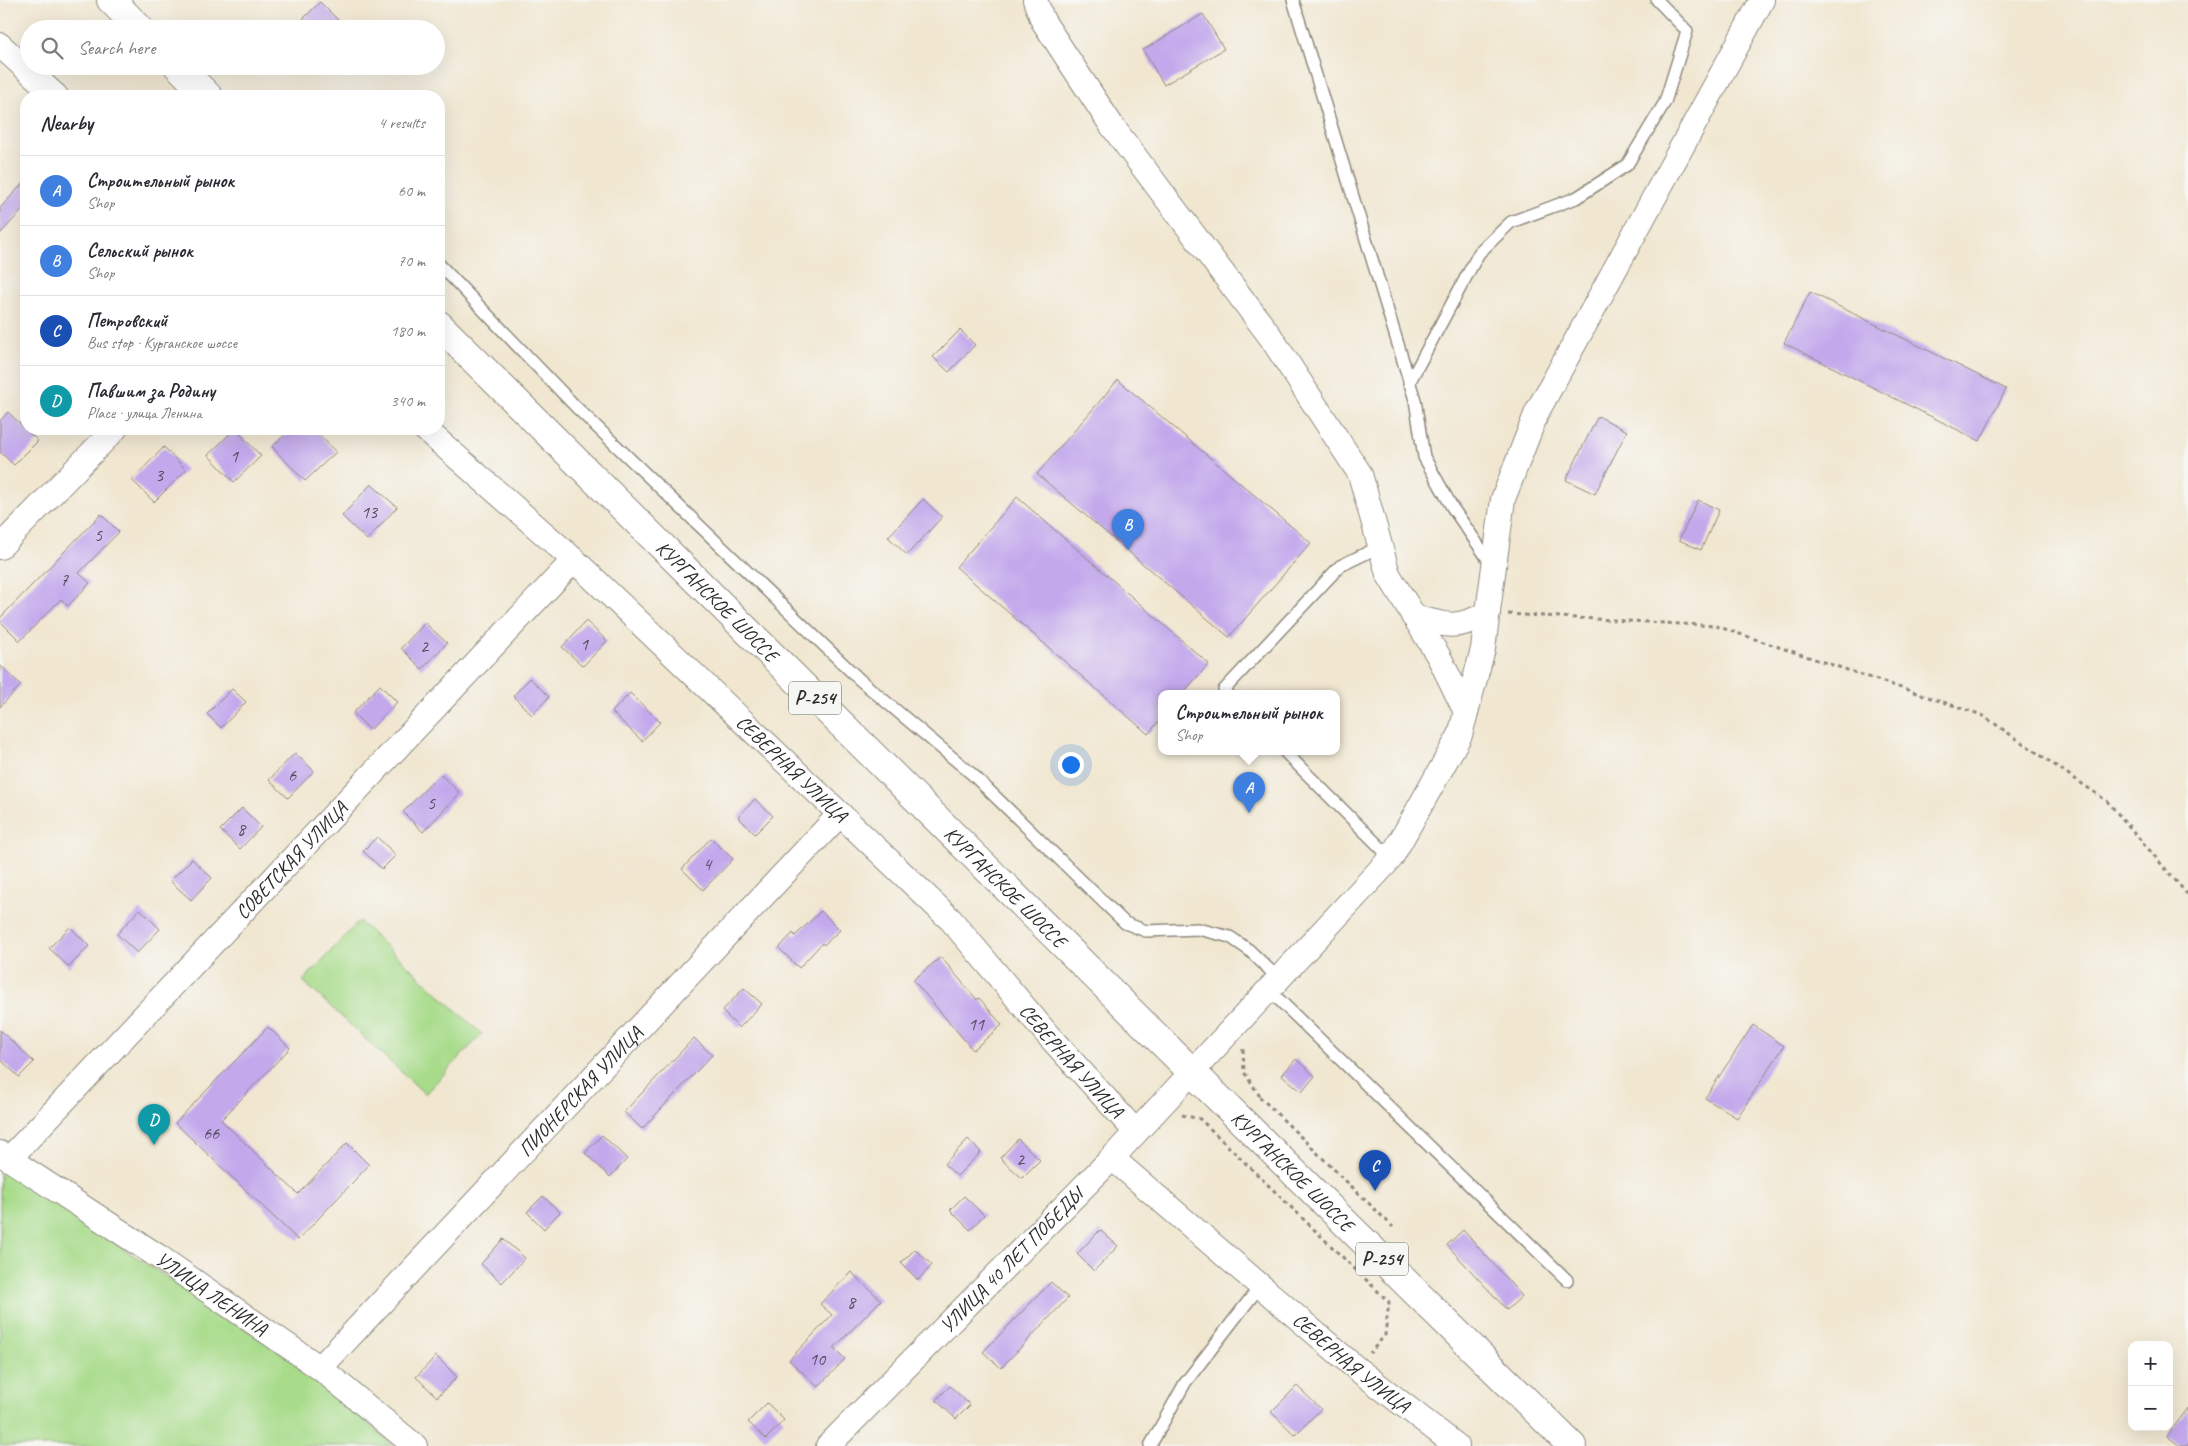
<!DOCTYPE html>
<html lang="en">
<head>
<meta charset="utf-8">
<style>
	body { margin:0; font-family:Caveat,sans-serif; background:#f2f2f3; color:#2b2b33 }
	.controls { position:absolute; right:15px; bottom:15px; display:grid; overflow:hidden; border-radius:10px; box-shadow:0 5px 20px #0002 }
	.controls button { width:45px; height:45px; display:grid; place-items:center; padding:0; border:0; border-bottom:1px solid #e1e1e2; background:#fff; color:#2b2b33; font:25px sans-serif }
	.you { position:absolute; left:1070px; top:764px; width:18px; height:18px; margin:-12px; border:4px solid #fff; border-radius:50%; background:#1a73e8; box-shadow:0 0 0 8px #1a73e833 }
	.badge { display:grid; place-items:center; width:32px; height:32px; border-radius:50%; background:#d1495b; color:#fff; font-size:16px; font-weight:700 }
	.pin { position:absolute; translate:-50% -41px; filter:drop-shadow(0 1px 2px #0008) }
	.pin::after { content:''; position:absolute; top:26px; width:18px; height:15px; background:inherit; clip-path:polygon(0 0,100% 0,50% 100%) }
	.popup { position:absolute; left:1158px; top:690px; width:182px; height:65px; box-sizing:border-box; display:grid; place-content:center; border-radius:10px; background:#fff; filter:drop-shadow(0 1px 4px #0005); font-size:16px; white-space:nowrap; color:#7c7c81 }
	.popup b { font-size:19px; color:#2b2b33 }
	.popup::after { content:''; position:absolute; left:50%; top:100%; margin-left:-10px; border:10px solid transparent; border-top-color:#fff }
	.list { margin:0; padding:0; list-style:none }
	h2 { display:flex; justify-content:space-between; align-items:center; height:65px; margin:0; padding:0 20px; font-size:21px }
	h2 small { font-size:16px; font-weight:400; color:#7c7c81 }
	.list li { display:grid; grid-template-columns:32px 1fr auto; gap:15px; align-items:center; box-sizing:border-box; height:70px; padding:0 20px; border-top:1px solid #e1e1e2 }
	.list b { display:block; font-size:19px; white-space:nowrap }
	.list p { margin:0; font-size:16px; white-space:nowrap; color:#7c7c81 }
	.list em { font-size:16px; font-style:normal; color:#7c7c81 }
	.icon { flex:none; width:28px; height:28px; fill:none; stroke:currentColor; stroke-width:2; stroke-linecap:round; stroke-linejoin:round }
	.map { position:relative; flex:none; width:2188px; height:1446px; overflow:hidden }
	.search { position:absolute; background:#fff; box-shadow:0 5px 20px #0002; left:20px; top:20px; width:425px; height:55px; display:flex; align-items:center; gap:12px; box-sizing:border-box; padding:0 18px; border-radius:28px; color:#7c7c81; font-size:19px }
	.panel { position:absolute; background:#fff; box-shadow:0 5px 20px #0002; left:20px; top:90px; width:425px; height:345px; border-radius:20px }
	.map>svg:first-child { display:block }
	.green { fill:#a8dc8b; stroke:#6a845b }
	.building { fill:#c3a8ec }
	.lines { fill:none; stroke-linecap:round; stroke-linejoin:round }
	.lane-casing { stroke:#8e897e; stroke-width:14 }
	.street-casing { stroke:#8e897e; stroke-width:26 }
	.primary-casing { stroke:#8e897e; stroke-width:30 }
	.path { stroke:#8e897e; stroke-width:3; stroke-dasharray:4 4; stroke-linecap:butt }
	.lane { stroke:#fff; stroke-width:11 }
	.street { stroke:#fff; stroke-width:24 }
	.primary { stroke:#fff; stroke-width:28 }
	.labels { text-anchor:middle; dominant-baseline:central; stroke-width:4.5; stroke-linejoin:round; paint-order:stroke }
	.number-label { font-size:18px; fill:#514a5b }
	.shield { fill:#f6f6f2; stroke:#686867; stroke-width:1 }
	.shield-label { font-size:19px; font-weight:bold; fill:#2b2b2b }
	.street-label { font-size:20px; fill:#2b2b2b; stroke:#f6f6f2 }
</style>
</head>
<body>
<div class="map">
<svg width="2188" height="1446" viewBox="0 0 2188 1446">
	<rect width="100%" height="100%" fill="#f6f6f2"/>
	<filter id="ink" filterUnits="userSpaceOnUse"><feTurbulence type="fractalNoise" baseFrequency=".02" numOctaves="2"/><feDisplacementMap in="SourceGraphic" scale="10" xChannelSelector="R" yChannelSelector="G"/><feConvolveMatrix kernelMatrix="1 2 1 2 8 2 1 2 1" color-interpolation-filters="sRGB"/></filter>
	<filter id="wash" filterUnits="userSpaceOnUse"><feTurbulence type="fractalNoise" baseFrequency=".0096" numOctaves="4" result="noise"/><feDisplacementMap in="SourceGraphic" scale="20" xChannelSelector="R" yChannelSelector="G"/><feGaussianBlur stdDeviation="1.12" result="paint"/><feColorMatrix in="noise" values="0 0 0 0 0 0 0 0 0 0 0 0 0 0 0 0 0 1.4 0 .05"/><feComposite in="paint" operator="in"/></filter>
	<g filter="url(#wash)">
		<rect width="100%" height="100%" fill="#f1e7d1"/>
		<g class="green">
			<polygon points="359,921 482,1034 425,1094 303,981"/>
			<polygon points="0,1167 313,1374 393,1446 0,1446"/>
		</g>
		<g id="blocks">
			<g class="building">
				<polygon points="320,2 347,29 293,29"/>
				<polygon points="1203,14 1224,49 1164,85 1143,50"/>
				<polygon points="26,180 26,206 0,234 0,208"/>
				<polygon points="1810,292 2006,389 1980,441 1784,343"/>
				<polygon points="960,330 975,345 949,372 933,357"/>
				<polygon points="1118,380 1311,543 1229,637 1037,474"/>
				<polygon points="8,412 38,441 14,465 0,452 0,421"/>
				<polygon points="1598,416 1627,431 1595,494 1566,480"/>
				<polygon points="235,429 261,456 234,482 208,455"/>
				<polygon points="291,429 314,429 336,452 305,481 272,447"/>
				<polygon points="164,447 186,470 154,502 132,480"/>
				<polygon points="371,484 397,507 367,540 342,516"/>
				<polygon points="1017,497 1209,664 1182,694 1162,694 1162,718 1148,734 956,567"/>
				<polygon points="923,499 942,517 907,555 888,537"/>
				<polygon points="1698,500 1719,510 1701,550 1679,540"/>
				<polygon points="101,514 119,532 79,573 90,583 68,606 61,599 20,641 0,621 0,618"/>
				<polygon points="586,621 607,641 583,666 562,647"/>
				<polygon points="425,623 447,643 422,669 401,648"/>
				<polygon points="0,665 21,685 0,707"/>
				<polygon points="530,678 549,697 532,715 513,696"/>
				<polygon points="380,685 397,702 370,730 353,713"/>
				<polygon points="232,689 246,702 221,728 207,714"/>
				<polygon points="630,693 660,722 642,741 612,712"/>
				<polygon points="295,753 314,771 288,798 269,780"/>
				<polygon points="440,774 460,793 423,832 403,812"/>
				<polygon points="755,799 773,816 755,834 738,817"/>
				<polygon points="242,808 261,827 240,849 220,830"/>
				<polygon points="377,837 396,855 382,869 363,851"/>
				<polygon points="711,838 733,859 703,890 682,869"/>
				<polygon points="192,859 212,878 191,900 170,881"/>
				<polygon points="140,909 160,929 137,953 117,934"/>
				<polygon points="821,911 840,930 824,945 822,943 799,968 779,948 793,933 795,936"/>
				<polygon points="70,927 89,946 69,967 49,948"/>
				<polygon points="941,957 977,1000 979,998 1002,1025 973,1050 913,980"/>
				<polygon points="744,988 762,1004 739,1028 722,1011"/>
				<polygon points="1753,1025 1784,1046 1737,1118 1705,1098"/>
				<polygon points="268,1027 290,1048 221,1120 298,1194 347,1143 369,1165 298,1240 175,1123"/>
				<polygon points="0,1030 34,1062 19,1077 0,1059"/>
				<polygon points="694,1038 712,1055 642,1129 624,1112"/>
				<polygon points="1296,1059 1315,1076 1302,1092 1282,1075"/>
				<polygon points="602,1135 627,1159 610,1177 585,1153"/>
				<polygon points="968,1139 981,1152 957,1176 944,1164"/>
				<polygon points="1018,1139 1040,1160 1022,1178 1000,1158"/>
				<polygon points="543,1196 560,1212 544,1229 527,1212"/>
				<polygon points="964,1196 984,1215 970,1230 950,1210"/>
				<polygon points="1100,1230 1118,1246 1094,1271 1077,1254"/>
				<polygon points="1463,1230 1522,1296 1507,1310 1447,1245"/>
				<polygon points="503,1239 525,1258 502,1283 481,1264"/>
				<polygon points="915,1249 932,1265 918,1280 901,1263"/>
				<polygon points="851,1272 881,1300 834,1348 845,1359 818,1387 789,1360 832,1315 820,1304"/>
				<polygon points="1051,1282 1068,1298 1001,1368 983,1352"/>
				<polygon points="436,1356 457,1377 437,1397 416,1377"/>
				<polygon points="950,1386 970,1405 956,1419 936,1400"/>
				<polygon points="1297,1386 1321,1409 1295,1435 1271,1412"/>
				<polygon points="767,1403 784,1420 766,1439 748,1422"/>
				<polygon points="2188,1408 2188,1446 2180,1446 2167,1436"/>
			</g>
		</g>
	</g>
	<g filter="url(#ink)">
		<use href="#blocks" fill-opacity="0" stroke="#8e897e" stroke-width="1"/>
		<g class="lines">
			<defs>
				<g id="lane">
					<polyline points="1293,0 1415,400 1424,457 1452,507 1492,565"/>
					<polyline points="439,264 576,407 860,680 972,774 1125,923 1146,931 1198,929 1230,937 1249,950 1279,979"/>
					<polyline points="1409,383 1479,253 1511,222 1576,198 1627,165 1665,102 1687,31 1657,0"/>
					<polyline points="1228,694 1224,690 1340,566 1379,547"/>
					<polyline points="1285,752 1391,858"/>
					<polyline points="1269,990 1567,1280"/>
					<polyline points="1150,1446 1185,1383 1260,1286"/>
				</g>
				<g id="street">
					<polyline points="1035,0 1043,21 1112,126 1270,336 1360,474 1388,574 1439,657 1466,712"/>
					<polyline points="0,45 56,96"/>
					<path id="s1" d="M425 429 574 560 951 920 1047 1034 1136 1132"/>
					<polyline points="0,547 115,429"/>
					<path d="M1413 616C1445 626 1457 630 1488 613"/>
					<path id="s2" d="M0 1153 159 1257 320 1368 415 1446"/>
					<path id="s3" d="M1112 1158 1357 1369 1457 1446"/>
					<path id="s4" d="M9 1159 574 560"/>
					<path id="s5" d="M320 1368 840 814"/>
					<path id="s6" d="M828 1446 1112 1158 1391 858 1460 735 1483 649 1503 499 1537 412 1762 0"/>
				</g>
				<g id="primary">
					<polyline points="111,0 140,29"/>
					<polyline points="178,66 208,96"/>
					<path id="s7" d="M439 325 1192 1072 1572 1446"/>
				</g>
			</defs>
			<use href="#lane" class="lane-casing"/>
			<use href="#street" class="street-casing"/>
			<use href="#primary" class="primary-casing"/>
			<g class="path">
				<polyline points="1508,614 1716,626 1982,715 2107,801 2188,895"/>
				<polyline points="1243,1049 1244,1072 1261,1098"/>
				<polyline points="1260,1100 1261,1098 1393,1227"/>
				<polyline points="1182,1115 1200,1119 1389,1302 1385,1335 1370,1353"/>
			</g>
			<use href="#lane" class="lane"/>
			<use href="#street" class="street"/>
			<use href="#primary" class="primary"/>
		</g>
	</g>
	<g class="labels">
		<g class="number-label">
			<text x="234" y="456">1</text>
			<text x="159" y="475">3</text>
			<text x="369" y="512">13</text>
			<text x="98" y="535">5</text>
			<text x="64" y="580">7</text>
			<text x="584" y="644">1</text>
			<text x="424" y="646">2</text>
			<text x="292" y="775">6</text>
			<text x="431" y="803">5</text>
			<text x="241" y="829">8</text>
			<text x="707" y="864">4</text>
			<text x="976" y="1024">11</text>
			<text x="211" y="1133">66</text>
			<text x="1020" y="1159">2</text>
			<text x="851" y="1302">8</text>
			<text x="817" y="1359">10</text>
		</g>
		<g class="shield">
			<rect x="789" y="681.5" width="52" height="33" rx="4"/>
			<rect x="1356" y="1242.5" width="52" height="33" rx="4"/>
		</g>
		<g class="shield-label">
			<text x="815" y="698">Р-254</text>
			<text x="1382" y="1259">Р-254</text>
		</g>
		<g class="street-label">
			<text stroke="none"><textPath href="#s7" startOffset="392">КУРГАНСКОЕ ШОССЕ</textPath></text>
			<text stroke="none"><textPath href="#s1" startOffset="500">СЕВЕРНАЯ УЛИЦА</textPath></text>
			<text stroke="none"><textPath href="#s4" startOffset="411">СОВЕТСКАЯ УЛИЦА</textPath></text>
			<text stroke="none"><textPath href="#s7" startOffset="798">КУРГАНСКОЕ ШОССЕ</textPath></text>
			<text stroke="none"><textPath href="#s1" startOffset="905">СЕВЕРНАЯ УЛИЦА</textPath></text>
			<text stroke="none"><textPath href="#s5" startOffset="380">ПИОНЕРСКАЯ УЛИЦА</textPath></text>
			<text stroke="none"><textPath href="#s7" startOffset="1202">КУРГАНСКОЕ ШОССЕ</textPath></text>
			<text stroke="none"><textPath href="#s6" startOffset="261">УЛИЦА 40 ЛЕТ ПОБЕДЫ</textPath></text>
			<text stroke="none"><textPath href="#s2" startOffset="254">УЛИЦА ЛЕНИНА</textPath></text>
			<text stroke="none"><textPath href="#s3" startOffset="315">СЕВЕРНАЯ УЛИЦА</textPath></text>
		</g>
	</g>
</svg>
<div class="controls">
<button>+</button>
<button>−</button>
</div>
<div class="you"></div>
<div class="pin badge" style="left:1249px;top:813px;background:#3f7fe0">A</div>
<div class="popup"><b>Строительный рынок</b>Shop</div>
<div class="pin badge" style="left:1128px;top:550px;background:#3f7fe0">B</div>
<div class="pin badge" style="left:1375px;top:1191px;background:#1a4fb4">C</div>
<div class="pin badge" style="left:154px;top:1145px;background:#0f9aa8">D</div>
<div class="search"><svg class="icon" aria-label="search" viewBox="0 0 24 24"><circle cx="10" cy="10" r="6"/><path d="M15 15l6 6"/></svg>Search here</div>
<section class="panel">
<h2>Nearby<small>4 results</small></h2>
<ul class="list">
<li><span class="badge" style="background:#3f7fe0">A</span><div><b>Строительный рынок</b><p>Shop</p></div><em>60 m</em></li>
<li><span class="badge" style="background:#3f7fe0">B</span><div><b>Сельский рынок</b><p>Shop</p></div><em>70 m</em></li>
<li><span class="badge" style="background:#1a4fb4">C</span><div><b>Петровский</b><p>Bus stop · Курганское шоссе</p></div><em>180 m</em></li>
<li><span class="badge" style="background:#0f9aa8">D</span><div><b>Павшим за Родину</b><p>Place · улица Ленина</p></div><em>340 m</em></li>
</ul>
</section>
</div>
</body>
</html>
